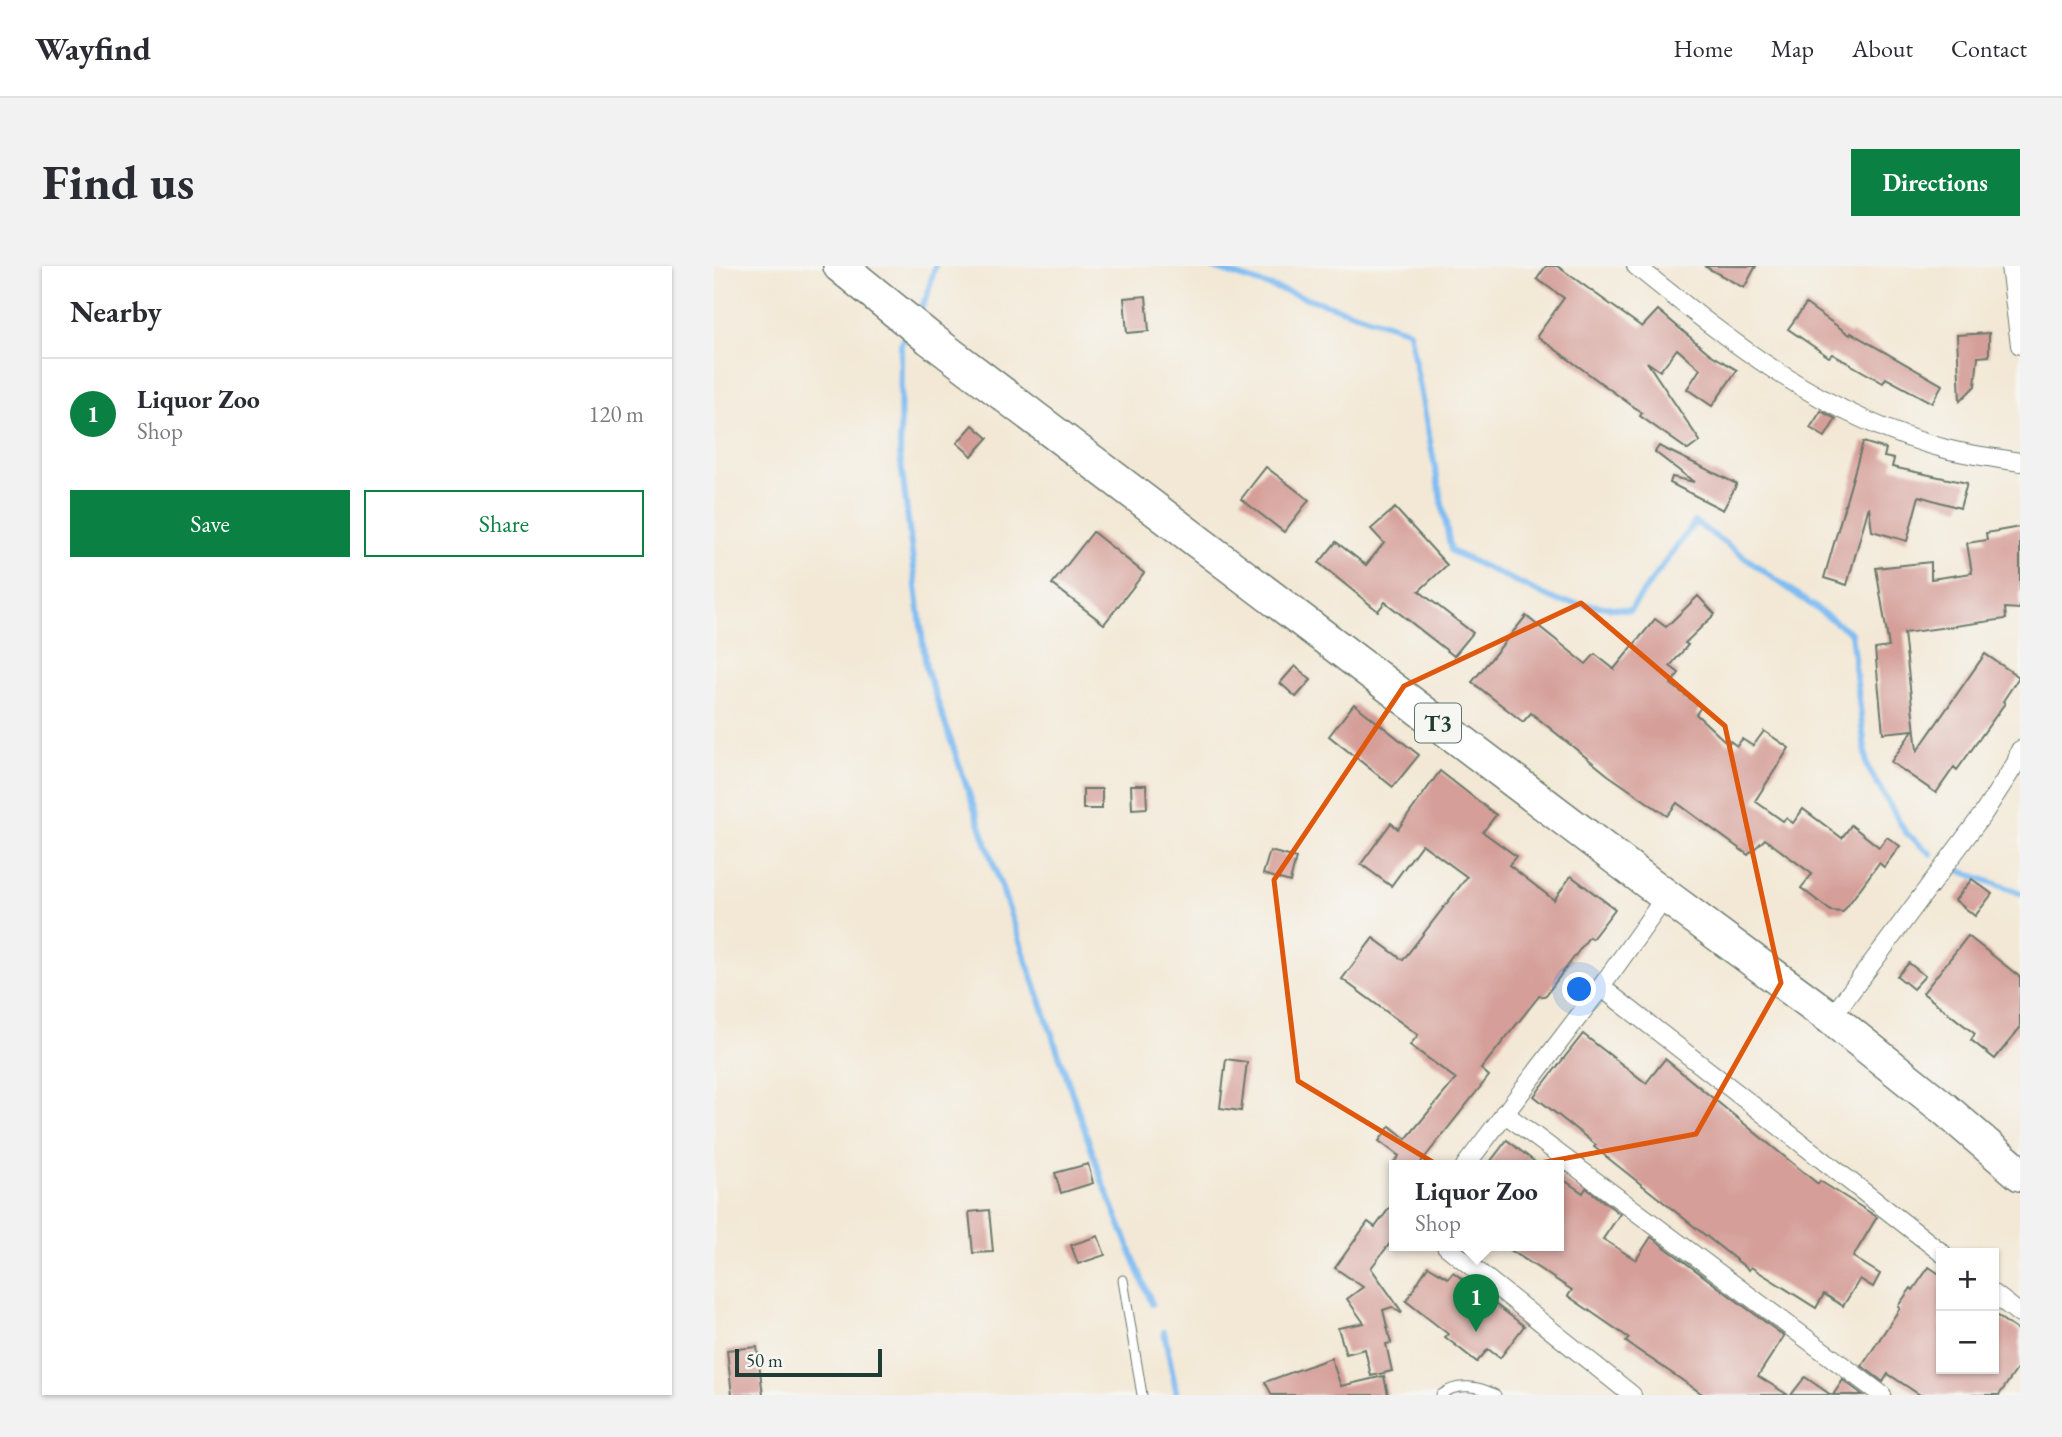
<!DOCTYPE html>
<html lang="en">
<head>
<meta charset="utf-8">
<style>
	body { margin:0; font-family:"EB Garamond",serif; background:#f2f2f3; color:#2b2b33 }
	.controls { position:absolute; right:21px; bottom:21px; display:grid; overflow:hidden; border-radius:0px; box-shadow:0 2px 5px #0004 }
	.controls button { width:63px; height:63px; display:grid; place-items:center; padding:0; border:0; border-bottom:2px solid #e1e1e2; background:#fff; color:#2b2b33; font:35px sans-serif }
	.scale { position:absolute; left:21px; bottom:18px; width:147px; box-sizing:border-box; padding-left:7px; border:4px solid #1f3d34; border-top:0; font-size:19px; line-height:24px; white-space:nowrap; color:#1f3d34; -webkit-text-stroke:5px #f6f6f2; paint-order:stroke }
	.you { position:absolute; left:866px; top:724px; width:24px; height:24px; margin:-18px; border:5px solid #fff; border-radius:50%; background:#1a73e8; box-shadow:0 0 0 10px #1a73e833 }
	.badge { display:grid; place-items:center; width:46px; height:46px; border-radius:50%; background:#0b8043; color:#fff; font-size:23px; font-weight:700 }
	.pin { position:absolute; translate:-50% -58px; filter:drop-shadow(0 2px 4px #0008) }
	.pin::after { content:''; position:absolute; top:37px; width:24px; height:21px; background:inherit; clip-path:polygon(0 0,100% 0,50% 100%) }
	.popup { position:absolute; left:675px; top:894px; width:175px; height:91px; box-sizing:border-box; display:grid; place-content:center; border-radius:0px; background:#fff; filter:drop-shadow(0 2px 5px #0005); font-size:23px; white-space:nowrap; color:#7c7c81 }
	.popup b { font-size:26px; color:#2b2b33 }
	.popup::after { content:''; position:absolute; left:50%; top:100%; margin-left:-14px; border:14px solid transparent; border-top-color:#fff }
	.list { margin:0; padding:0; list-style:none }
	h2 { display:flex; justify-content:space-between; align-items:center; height:91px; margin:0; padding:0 28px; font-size:30px }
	h2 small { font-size:23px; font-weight:400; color:#7c7c81 }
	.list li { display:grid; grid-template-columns:46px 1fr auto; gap:21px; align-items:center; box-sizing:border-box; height:112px; padding:0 28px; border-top:2px solid #e1e1e2 }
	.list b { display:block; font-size:26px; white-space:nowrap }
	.list p { margin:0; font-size:23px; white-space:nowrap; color:#7c7c81 }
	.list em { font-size:23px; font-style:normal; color:#7c7c81 }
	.actions { display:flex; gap:14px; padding:21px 28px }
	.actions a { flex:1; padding:16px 0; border:2px solid #0b8043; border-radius:0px; text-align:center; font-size:24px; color:#0b8043 }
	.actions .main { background:#0b8043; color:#fff }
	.map { position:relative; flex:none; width:1306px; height:1129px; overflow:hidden; border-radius:0px }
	header { display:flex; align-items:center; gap:42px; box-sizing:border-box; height:98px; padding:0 35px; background:#fff; border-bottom:2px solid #e1e1e2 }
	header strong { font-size:33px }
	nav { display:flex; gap:38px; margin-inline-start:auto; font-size:24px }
	.intro { display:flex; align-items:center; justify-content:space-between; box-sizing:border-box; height:168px; padding:0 42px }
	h1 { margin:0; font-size:49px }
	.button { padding:18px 32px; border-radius:0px; background:#0b8043; color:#fff; font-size:24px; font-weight:700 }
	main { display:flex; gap:42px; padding:0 42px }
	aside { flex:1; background:#fff; border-radius:0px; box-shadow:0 2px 5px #0004 }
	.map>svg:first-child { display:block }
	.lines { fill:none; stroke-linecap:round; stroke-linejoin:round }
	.stream { stroke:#7ebcf2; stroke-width:6 }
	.building { fill:#d59e98 }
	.lane-casing { stroke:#69796c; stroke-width:11 }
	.street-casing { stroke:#69796c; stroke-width:20 }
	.highway-casing { stroke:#69796c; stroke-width:36 }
	.lane { stroke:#fff; stroke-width:9 }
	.street { stroke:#fff; stroke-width:18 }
	.highway { stroke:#fff; stroke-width:33 }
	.marked { fill:none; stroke:#de580e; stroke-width:5; stroke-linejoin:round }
	.labels { text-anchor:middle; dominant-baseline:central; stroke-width:6; stroke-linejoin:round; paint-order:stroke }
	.shield { fill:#f6f6f2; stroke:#60746d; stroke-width:2 }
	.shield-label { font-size:23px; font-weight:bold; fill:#1f3d34 }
</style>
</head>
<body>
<header>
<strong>Wayfind</strong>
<nav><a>Home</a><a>Map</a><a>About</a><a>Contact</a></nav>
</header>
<div class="intro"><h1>Find us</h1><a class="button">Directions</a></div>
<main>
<aside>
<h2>Nearby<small></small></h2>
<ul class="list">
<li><span class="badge">1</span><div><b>Liquor Zoo</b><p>Shop</p></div><em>120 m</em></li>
</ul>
<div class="actions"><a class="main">Save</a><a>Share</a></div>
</aside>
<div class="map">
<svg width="1306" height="1129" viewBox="0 0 1306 1129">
	<rect width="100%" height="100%" fill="#f6f6f2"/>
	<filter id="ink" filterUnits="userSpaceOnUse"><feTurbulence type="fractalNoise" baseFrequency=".0143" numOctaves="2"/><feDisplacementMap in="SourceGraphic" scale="14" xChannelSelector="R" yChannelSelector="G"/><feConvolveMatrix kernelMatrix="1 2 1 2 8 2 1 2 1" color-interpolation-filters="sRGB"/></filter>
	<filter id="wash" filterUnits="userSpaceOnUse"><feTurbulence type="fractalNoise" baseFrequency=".00686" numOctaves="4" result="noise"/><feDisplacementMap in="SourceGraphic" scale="28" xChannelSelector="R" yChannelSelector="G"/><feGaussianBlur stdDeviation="1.57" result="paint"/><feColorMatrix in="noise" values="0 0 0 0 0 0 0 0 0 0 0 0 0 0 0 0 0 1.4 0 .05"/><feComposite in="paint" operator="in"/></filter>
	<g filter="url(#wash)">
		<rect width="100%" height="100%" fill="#f3e8d5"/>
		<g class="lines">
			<g class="stream">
				<polyline points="493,0 695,65 737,285 843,335 916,344 981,256 1137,367 1153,500 1192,567 1217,588"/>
				<polyline points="203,49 213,30 221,0"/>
				<polyline points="193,67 187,78 186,189 212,402 388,914 438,1038"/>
				<polyline points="1244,604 1306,627"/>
				<polyline points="450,1066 463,1129"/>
			</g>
		</g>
		<g id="blocks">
			<g class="building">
				<polygon points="832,0 843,0 928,61 944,44 996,88 1023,104 998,140 973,123 986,103 963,83 946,105 933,96 986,175 974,184 926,150 928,147 823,70 850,32 823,13"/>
				<polygon points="990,0 1042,0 1030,22"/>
				<polygon points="432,30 435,65 413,67 410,32"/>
				<polygon points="1092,38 1136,69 1137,67 1228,119 1218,137 1172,112 1169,117 1118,88 1115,91 1074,63"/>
				<polygon points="1275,67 1275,90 1264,91 1261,120 1246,135 1243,69"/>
				<polygon points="1107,145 1122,153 1111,171 1096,162"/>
				<polygon points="259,159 274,172 258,190 243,177"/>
				<polygon points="1149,176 1172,183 1170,191 1180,193 1178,201 1253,217 1246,242 1205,230 1193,275 1158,265 1155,240 1133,319 1110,312"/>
				<polygon points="945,180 1023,218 1009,244 956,217 958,211 980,216 941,186"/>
				<polygon points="552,201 595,234 570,266 527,233"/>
				<polygon points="681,242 733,299 705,325 759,367 740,390 671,336 664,345 605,297 622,276 652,299 670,277 657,263"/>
				<polygon points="1306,261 1306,343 1291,342 1292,353 1190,367 1203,485 1271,388 1305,411 1289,435 1291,437 1243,504 1240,501 1222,527 1177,496 1199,464 1169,467 1161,383 1175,381 1162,302 1217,296 1217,313 1258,307 1253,277 1273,274 1272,267"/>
				<polygon points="379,266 430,307 390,358 338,318"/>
				<polygon points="984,330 1001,348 971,377 974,379 956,400 965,407 957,418 987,441 982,448 1014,478 1016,475 1023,480 1028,473 1039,480 1050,465 1075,482 1041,535 1069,555 1072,552 1079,557 1089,543 1128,572 1137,559 1165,581 1173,571 1186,580 1170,601 1165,597 1129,646 1117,645 1087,622 1098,608 1051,573 1034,589 963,537 953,550 894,509 817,447 809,456 758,416 812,350 872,398 881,388 900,403 941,353 952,361"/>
				<polygon points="581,400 597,414 582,431 566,417"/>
				<polygon points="640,438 705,489 679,521 615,470"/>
				<polygon points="726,505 782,549 769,566 802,590 795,599 840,634 857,610 901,643 878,673 875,671 832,729 828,731 826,729 767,803 775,810 704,900 677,900 685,890 665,875 676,860 692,873 742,813 696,779 704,769 628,713 659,672 689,694 753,611 708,578 677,620 647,598 677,557 684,563"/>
				<polygon points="417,519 432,519 433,542 418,543"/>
				<rect x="369" y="523" width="19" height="20"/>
				<polygon points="556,585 582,592 576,616 549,608"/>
				<polygon points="1258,613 1278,628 1261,650 1241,634"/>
				<polygon points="1254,670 1306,711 1306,762 1281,793 1257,774 1261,768 1209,727"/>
				<polygon points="1195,697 1211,710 1199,723 1183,710"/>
				<polygon points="869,768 932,817 951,793 1104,918 1106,915 1163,951 1139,991 1166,1008 1159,1021 1146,1013 1129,1040 1110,1028 1102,1042 1037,1001 1035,1004 880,881 882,879 820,830"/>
				<polygon points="512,793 533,796 527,845 506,842"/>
				<polygon points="793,874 826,900 773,900"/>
				<polygon points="374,898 379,917 347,927 341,907"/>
				<polygon points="844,910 869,927 872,922 906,948 889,973 922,994 937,971 1070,1070 1044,1110 1074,1129 990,1129 912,1076 915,1072 854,1030 858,1024 790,980 844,980"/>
				<polygon points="680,936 680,972 657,1002 688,1046 687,1047 678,1041 669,1044 677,1077 672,1078 678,1105 657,1110 651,1083 632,1088 624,1062 650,1057 633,1033 649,1021 621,1002 654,956 661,961"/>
				<polygon points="275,944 279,986 259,987 255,946"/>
				<polygon points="384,970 391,989 364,998 357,979"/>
				<polygon points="714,1000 734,1012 739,1006 810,1060 786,1092 774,1083 763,1096 731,1071 734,1068 692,1035"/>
				<polygon points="1215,1001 1227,1009 1227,1103 1280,1103 1280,1048 1306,1066 1306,1099 1285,1129 1206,1129 1174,1108 1169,1116 1148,1100 1186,1042 1184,1040 1197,1022 1199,1024"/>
				<polygon points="43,1081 49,1129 18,1129 13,1084"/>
				<polygon points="617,1092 627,1120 670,1110 674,1129 558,1129 551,1116"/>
				<polygon points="1091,1111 1117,1129 1077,1129"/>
				<polygon points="1129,1114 1149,1129 1119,1129"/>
			</g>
		</g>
	</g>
	<g filter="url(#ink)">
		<use href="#blocks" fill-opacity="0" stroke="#69796c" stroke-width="2"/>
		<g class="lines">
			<defs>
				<g id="lane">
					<polyline points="409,1014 428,1129"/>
					<path d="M727 1129C743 1116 765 1120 782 1129"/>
				</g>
				<g id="street">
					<path d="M922 0C1018 77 1110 151 1232 183 1256 189 1282 192 1306 196"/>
					<polyline points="1296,0 1306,79"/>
					<polyline points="887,721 1228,987"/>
					<polyline points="1117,752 1269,548 1302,497 1306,484"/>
					<polyline points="790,847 1168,1129"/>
					<polyline points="751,900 887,721 952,630"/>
					<polyline points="732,980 918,1129"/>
					<polyline points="1280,1028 1306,1048"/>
				</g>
				<polyline id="highway" points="126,0 215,72 952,630 1117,752 1232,844 1306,908"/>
			</defs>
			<use href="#lane" class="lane-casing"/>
			<use href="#street" class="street-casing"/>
			<use href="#highway" class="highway-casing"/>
			<use href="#lane" class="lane"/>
			<use href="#street" class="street"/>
			<use href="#highway" class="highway"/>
		</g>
	</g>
	<path class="marked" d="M867 337 1011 460 1067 717 982 868 745 912 584 815 560 614 690 420Z"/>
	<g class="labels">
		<rect class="shield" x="701" y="437.5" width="46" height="39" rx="5"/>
		<g class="shield-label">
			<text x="724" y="457">T3</text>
		</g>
	</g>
</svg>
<div class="controls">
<button>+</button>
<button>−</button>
</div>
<div class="scale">50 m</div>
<div class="you"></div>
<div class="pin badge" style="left:762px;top:1066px">1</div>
<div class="popup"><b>Liquor Zoo</b>Shop</div>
</div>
</main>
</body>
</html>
